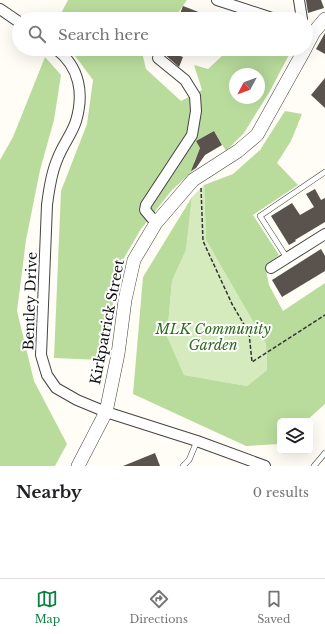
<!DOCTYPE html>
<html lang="en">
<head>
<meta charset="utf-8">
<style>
	body { margin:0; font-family:"Libre Baskerville",serif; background:#f6f6f6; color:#202124 }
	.controls { position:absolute; right:12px; bottom:12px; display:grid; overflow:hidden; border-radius:6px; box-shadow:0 4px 16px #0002 }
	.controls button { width:36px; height:36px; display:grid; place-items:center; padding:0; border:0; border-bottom:1px solid #e0e0e0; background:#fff; color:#202124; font:20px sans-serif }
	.compass { position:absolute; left:229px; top:68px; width:36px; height:36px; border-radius:50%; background:#fff; box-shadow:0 4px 16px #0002; rotate:229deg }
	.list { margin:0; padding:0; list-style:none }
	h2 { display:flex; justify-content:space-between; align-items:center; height:52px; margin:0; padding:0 16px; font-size:17px }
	h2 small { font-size:13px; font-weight:400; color:#757577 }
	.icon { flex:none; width:22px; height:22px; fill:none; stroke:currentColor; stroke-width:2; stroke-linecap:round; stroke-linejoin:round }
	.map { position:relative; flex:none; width:325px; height:466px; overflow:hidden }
	.search { position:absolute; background:#fff; box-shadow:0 4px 16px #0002; left:12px; right:12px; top:12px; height:44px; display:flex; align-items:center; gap:10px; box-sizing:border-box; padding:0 14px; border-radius:22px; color:#757577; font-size:15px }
	.sheet { height:112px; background:#fff }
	nav { display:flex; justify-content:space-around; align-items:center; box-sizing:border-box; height:56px; border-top:1px solid #e0e0e0; background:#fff; font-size:11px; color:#757577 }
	nav a { display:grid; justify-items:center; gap:2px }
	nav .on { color:#0b8043 }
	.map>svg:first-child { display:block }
	.green { fill:#d5ebbd }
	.forest { fill:#b9dc9c; fill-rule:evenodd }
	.building { fill:#5a524d }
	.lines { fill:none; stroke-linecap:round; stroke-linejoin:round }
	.service-casing { stroke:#444; stroke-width:6 }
	.minor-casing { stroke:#444; stroke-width:12 }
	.tertiary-casing { stroke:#444; stroke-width:14 }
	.path { stroke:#333; stroke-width:1.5; stroke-dasharray:4 2; stroke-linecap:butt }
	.service { stroke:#fff; stroke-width:5 }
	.minor { stroke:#fff; stroke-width:10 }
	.tertiary { stroke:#fff; stroke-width:13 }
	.labels { text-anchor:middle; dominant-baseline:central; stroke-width:4; stroke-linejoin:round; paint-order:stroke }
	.street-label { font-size:14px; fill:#111; stroke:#fff }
	.park-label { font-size:14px; font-style:italic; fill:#2f6b1f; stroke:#fff }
</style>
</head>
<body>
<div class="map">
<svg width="325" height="466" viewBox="0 0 325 466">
	<rect width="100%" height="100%" fill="#fffdf5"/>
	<polygon class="green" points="204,185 206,240 266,344 267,370 247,386 184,375 167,336 172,281 186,250 192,197"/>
	<g class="forest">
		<polygon points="68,0 187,0 174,19 58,19"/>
		<path d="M70 49H148L142 52 146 69 181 101 202 90 194 65 208 69 223 55 226 49H242L253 56 255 49H288L291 51 270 91 244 133 226 151 214 131 196 141 200 148 194 162 197 167 172 190 141 229 117 270 107 356 102 360 54 358 61 191 87 124 93 80ZM235 74H259V98H235Z"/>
		<polygon points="45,57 61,75 54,120 40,170 26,240 17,311 34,381 67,444 55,466 0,466 0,160 13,137"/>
		<polygon points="285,111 302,114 291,141 277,163 298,185 253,215 279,255 265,266 269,285 283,311 325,283 325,404 306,421 280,421 280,444 246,446 133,394 143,277 192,197 186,250 172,281 167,336 184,375 247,386 267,370 266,344 206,240 204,185 233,174 260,150"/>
	</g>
	<g class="building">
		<polygon points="306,0 321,0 324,8 308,13"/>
		<polygon points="183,6 214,18 213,19 178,19"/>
		<polygon points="325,33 325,54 316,49"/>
		<polygon points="164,49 173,49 172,53 183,57 179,67 163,53"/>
		<polygon points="325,78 325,108 311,95"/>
		<polygon points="214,131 222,145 205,155 196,168 191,171 200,148 196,141"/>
		<polygon points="315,189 321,200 325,198 325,222 295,240 296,241 289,245 271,216 292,203 300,215 314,207 306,194"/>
		<polygon points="321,249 325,256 325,271 282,297 272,280"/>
		<polygon points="155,453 160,466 123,466"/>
	</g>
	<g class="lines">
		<defs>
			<g id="service">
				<polyline points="287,258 260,216 325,172"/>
				<polyline points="183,466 189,460 197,441"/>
				<polyline points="314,466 325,453"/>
			</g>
			<g id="minor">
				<polyline points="217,0 275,19"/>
				<polyline points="299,0 302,19"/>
				<polyline points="0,9 19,22"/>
				<path d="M56 49C80 67 84 94 76 121 72 134 62 146 57 160 51 174 49 189 47 205L41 355 47 375 56 388 77 400 106 412 197 441 265 466"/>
				<polyline points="156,223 145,210 146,205 192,135 196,111 195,96 185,80 158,58"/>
				<polyline points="271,268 325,234"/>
			</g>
			<g id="tertiary">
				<polyline points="306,47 314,32 325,19"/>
				<polyline points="78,466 106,412 118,354 125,300 134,260 156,223 193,180 238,151 257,135 305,49"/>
			</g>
		</defs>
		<use href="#service" class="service-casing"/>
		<use href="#minor" class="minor-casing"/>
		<use href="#tertiary" class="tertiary-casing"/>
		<polyline class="path" points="201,188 203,241 232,304 249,333 252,362 325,315"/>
		<use href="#service" class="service"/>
		<use href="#minor" class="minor"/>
		<use href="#tertiary" class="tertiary"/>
	</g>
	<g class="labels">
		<g class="street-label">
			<text transform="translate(30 301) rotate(-88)">Bentley Drive</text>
			<text transform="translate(107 322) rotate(-79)">Kirkpatrick Street</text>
		</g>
		<g class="park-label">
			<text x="213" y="329">MLK Community<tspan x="213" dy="16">Garden</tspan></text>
		</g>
	</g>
</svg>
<div class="controls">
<button><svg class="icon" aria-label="layers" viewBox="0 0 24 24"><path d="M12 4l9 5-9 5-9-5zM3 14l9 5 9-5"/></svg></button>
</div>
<svg class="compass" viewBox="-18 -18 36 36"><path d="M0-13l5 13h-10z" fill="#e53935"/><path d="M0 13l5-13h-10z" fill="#757577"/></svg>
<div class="search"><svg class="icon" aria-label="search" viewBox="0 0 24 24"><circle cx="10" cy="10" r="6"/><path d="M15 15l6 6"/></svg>Search here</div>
</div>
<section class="sheet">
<h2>Nearby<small>0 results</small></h2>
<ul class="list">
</ul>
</section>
<nav>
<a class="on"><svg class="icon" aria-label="map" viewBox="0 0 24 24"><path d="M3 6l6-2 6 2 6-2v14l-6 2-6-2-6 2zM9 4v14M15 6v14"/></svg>Map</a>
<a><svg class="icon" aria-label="directions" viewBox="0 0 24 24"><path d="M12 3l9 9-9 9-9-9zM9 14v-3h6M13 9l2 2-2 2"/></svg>Directions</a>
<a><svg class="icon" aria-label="saved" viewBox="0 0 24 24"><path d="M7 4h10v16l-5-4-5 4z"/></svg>Saved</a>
</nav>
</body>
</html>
